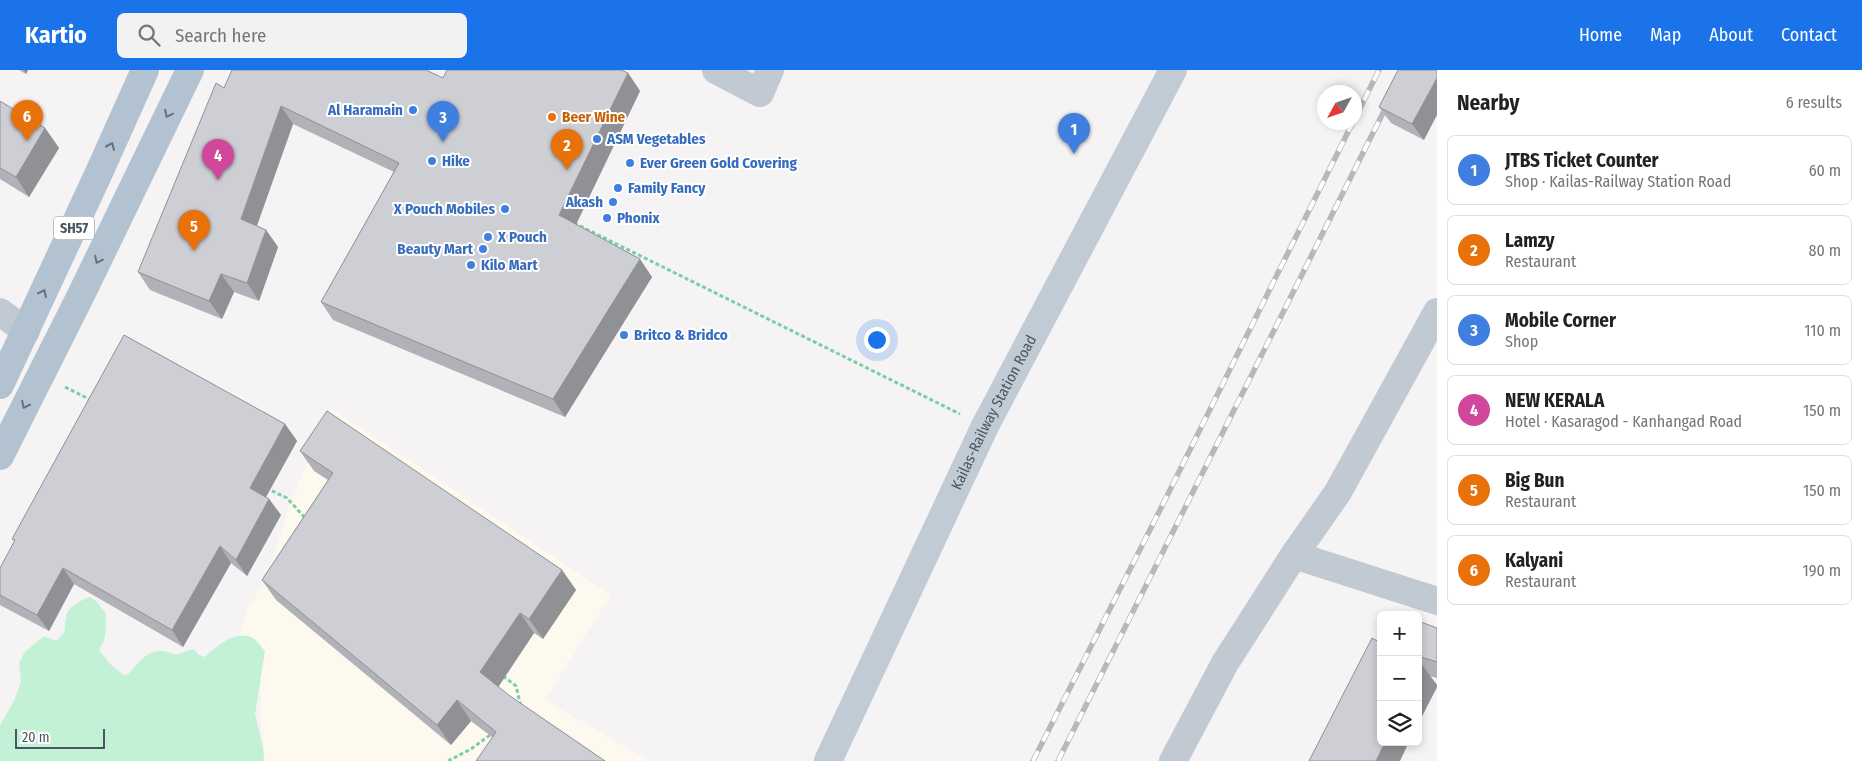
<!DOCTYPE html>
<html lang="en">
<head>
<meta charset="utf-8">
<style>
	body { margin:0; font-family:"Fira Sans Condensed",sans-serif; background:#f2f2f2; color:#222 }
	.controls { position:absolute; right:15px; bottom:15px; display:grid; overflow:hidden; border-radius:8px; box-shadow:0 2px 8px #0003 }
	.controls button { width:45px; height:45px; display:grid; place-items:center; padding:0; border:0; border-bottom:1px solid #e0e0e0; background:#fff; color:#222; font:25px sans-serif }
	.compass { position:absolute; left:1317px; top:15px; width:45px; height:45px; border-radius:50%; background:#fff; box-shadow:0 2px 8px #0003; rotate:230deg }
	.scale { position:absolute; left:15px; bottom:12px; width:90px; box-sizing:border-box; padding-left:5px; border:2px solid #4a5661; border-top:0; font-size:14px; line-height:18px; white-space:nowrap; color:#4a5661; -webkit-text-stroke:4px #fff; paint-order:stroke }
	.you { position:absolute; left:876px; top:269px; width:18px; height:18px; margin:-12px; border:4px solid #fff; border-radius:50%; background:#1a73e8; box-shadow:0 0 0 8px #1a73e833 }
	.badge { display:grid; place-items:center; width:32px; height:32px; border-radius:50%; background:#1a73e8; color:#fff; font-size:16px; font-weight:700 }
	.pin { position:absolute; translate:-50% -41px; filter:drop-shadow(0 1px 2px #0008) }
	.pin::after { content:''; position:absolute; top:26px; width:18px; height:15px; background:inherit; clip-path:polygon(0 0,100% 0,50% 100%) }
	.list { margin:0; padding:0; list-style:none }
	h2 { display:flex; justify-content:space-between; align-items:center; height:65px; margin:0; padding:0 20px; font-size:21px }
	h2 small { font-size:16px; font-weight:400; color:#767676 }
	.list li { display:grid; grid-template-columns:32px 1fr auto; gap:15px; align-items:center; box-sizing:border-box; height:70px; margin:0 10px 10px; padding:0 10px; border:1px solid #e0e0e0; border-radius:8px }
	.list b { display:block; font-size:19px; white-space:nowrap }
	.list p { margin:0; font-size:16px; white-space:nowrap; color:#767676 }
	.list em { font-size:16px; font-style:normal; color:#767676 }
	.icon { flex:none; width:28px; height:28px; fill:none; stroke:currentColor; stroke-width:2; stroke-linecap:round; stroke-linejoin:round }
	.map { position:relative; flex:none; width:1437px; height:691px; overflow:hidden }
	header { display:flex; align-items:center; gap:30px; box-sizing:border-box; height:70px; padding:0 25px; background:#1a73e8; color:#fff }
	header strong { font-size:24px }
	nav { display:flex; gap:28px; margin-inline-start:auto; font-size:18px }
	.search { width:350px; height:45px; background:#f2f2f2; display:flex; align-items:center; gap:12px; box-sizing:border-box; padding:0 18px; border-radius:8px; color:#767676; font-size:19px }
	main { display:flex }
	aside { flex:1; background:#fff }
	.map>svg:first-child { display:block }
	.commercial { fill:#fdf9ef }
	.green { fill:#c3f1d5 }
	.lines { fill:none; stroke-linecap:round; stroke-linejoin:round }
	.path { stroke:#7ad0a6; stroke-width:3; stroke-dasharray:4 2.5; stroke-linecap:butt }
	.street { stroke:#c1cad2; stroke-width:28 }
	.secondary { stroke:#c1cbd6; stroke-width:28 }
	.primary { stroke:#b3c2d1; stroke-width:28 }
	.rail-casing { stroke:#b5b8bd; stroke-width:5.5 }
	.rail { stroke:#fff; stroke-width:4; stroke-dasharray:11; stroke-linecap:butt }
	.wall { fill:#b0b2b7 }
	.shaded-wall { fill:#909195 }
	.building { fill:#cdcfd5; stroke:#909195 }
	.oneway { stroke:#64717d }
	.shop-dot { fill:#3f7fe0; stroke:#fff; stroke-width:2 }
	.food-dot { fill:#e8710a; stroke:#fff; stroke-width:2 }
	.labels { text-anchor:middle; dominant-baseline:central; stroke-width:4; stroke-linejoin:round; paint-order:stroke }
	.shield { fill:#fff; stroke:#808990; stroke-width:1 }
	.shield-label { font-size:14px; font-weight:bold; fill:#4a5661 }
	.shop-label { font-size:15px; font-weight:bold; fill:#366cbe; stroke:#fff; text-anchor:start }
	.food-label { font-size:15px; font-weight:bold; fill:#c56008; stroke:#fff; text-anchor:start }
	.street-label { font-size:15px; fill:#4a5661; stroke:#fff }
</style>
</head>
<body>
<header>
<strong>Kartio</strong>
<div class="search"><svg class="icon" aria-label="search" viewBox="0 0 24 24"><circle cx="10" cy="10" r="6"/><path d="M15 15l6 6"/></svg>Search here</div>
<nav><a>Home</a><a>Map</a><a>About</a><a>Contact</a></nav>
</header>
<main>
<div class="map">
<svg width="1437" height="691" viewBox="0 0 1437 691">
	<rect width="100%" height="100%" fill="#f5f3f3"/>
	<polygon class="commercial" points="332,339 611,525 545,630 650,691 265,691 261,654 260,593 239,568 248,538 267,508 289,436"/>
	<path class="green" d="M90 527 96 531 106 544C105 560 108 566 99 580L110 594 125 606C135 600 140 587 151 583 165 577 167 585 178 584 183 583 189 580 194 579L199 585 205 587C217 576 237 558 254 569 258 571 261 577 265 581L255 644 263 677 264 691H0V655L14 631 18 620 21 611 19 593 24 583 44 566 56 571C69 559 63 561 66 547 67 537 81 530 90 527Z"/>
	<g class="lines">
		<g class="path">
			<polyline points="574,153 960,344"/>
			<polyline points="65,317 91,330"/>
			<polyline points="266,418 287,428 306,449"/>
			<polyline points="503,606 516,616 521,637"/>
			<polyline points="448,691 471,679 493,663"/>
		</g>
		<g class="street">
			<polyline points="716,0 760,23 770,0"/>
			<polyline points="0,242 26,261"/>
			<polyline points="1294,485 1437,531"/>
			<polyline points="1173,691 1225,593 1294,485 1338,422 1437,242"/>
		</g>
		<path class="secondary" id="s1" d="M828 691 985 356 1173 0"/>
		<g class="primary">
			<polyline points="0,315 97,107 145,0"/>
			<polyline points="0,386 80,227 190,0"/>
		</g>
		<defs>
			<g id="rail">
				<polyline points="1354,50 1379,0"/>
				<polyline points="1033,691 1162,436 1353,52"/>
				<polyline points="1058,691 1390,29"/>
			</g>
		</defs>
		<use href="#rail" class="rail-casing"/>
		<use href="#rail" class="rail"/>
	</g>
	<g class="wall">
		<polygon points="19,0 28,0 26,4"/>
		<polygon points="1398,0 1424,70 1391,53 1379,37"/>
		<polygon points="628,3 640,21 576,154 652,207 565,347 333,250 321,232 394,102 293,54 257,156 266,160 278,177 259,231 234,222 222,249 150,220 138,202 224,18 443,8"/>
		<polygon points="0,31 45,58 59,78 29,127 0,109"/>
		<polygon points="285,354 297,371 266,427 269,429 281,445 247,506 231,493 183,577 74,514 49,561 0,535 0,525 14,471 12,469"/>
		<polygon points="300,381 562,500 576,520 543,569 534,563 498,617 510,626 605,691 492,667 471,651 451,675 276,530 262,510 328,410 314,401"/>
		<polygon points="1437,558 1437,608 1430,606 1437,615 1437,617 1418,654 1418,561"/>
	</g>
	<g class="shaded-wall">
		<polygon points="24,0 28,0 26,4"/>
		<polygon points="628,3 640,21 572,163 559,145"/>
		<polygon points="1437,8 1437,45 1424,70 1412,54"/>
		<polygon points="281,36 293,54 253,166 241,149"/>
		<polygon points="45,58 59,78 29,127 16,107"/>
		<polygon points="266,160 278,177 259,231 247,213"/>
		<polygon points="640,189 652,207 565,347 553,329"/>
		<polygon points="221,204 234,222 222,249 209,231"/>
		<polygon points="285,354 297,371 262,434 250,418"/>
		<polygon points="269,429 281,445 247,506 236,490"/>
		<polygon points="220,476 231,493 183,577 172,560"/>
		<polygon points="63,498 74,514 49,561 37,545"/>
		<polygon points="562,500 576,520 543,569 529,549"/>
		<polygon points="520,543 534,563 495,622 480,602"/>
		<polygon points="1423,596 1437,615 1437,617 1418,654 1418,606"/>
		<polygon points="457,630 471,651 451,675 437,655"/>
		<polygon points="1385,672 1409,672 1400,691 1376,691"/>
	</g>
	<g class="building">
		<polygon points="232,0 426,0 443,8 447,0 621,0 628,3 559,145 640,189 553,329 321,232 399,93 281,36 241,149 266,160 247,213 221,204 209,231 138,202 216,13 224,18"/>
		<polygon points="1398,0 1437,0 1437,8 1412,54 1379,37"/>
		<polygon points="0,31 45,58 16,107 0,98"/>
		<polygon points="124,265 285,354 250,418 269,429 236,490 220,476 172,560 63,498 37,545 0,525 0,498 15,470 12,469"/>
		<polygon points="327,341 562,500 529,549 520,543 480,602 510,626 605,691 476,691 496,662 457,630 437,655 262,510 333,403 300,381"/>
		<polygon points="1421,552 1437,558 1437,592 1418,586 1418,561"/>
		<polygon points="1372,568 1381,573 1381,672 1385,672 1376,691 1309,691"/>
		<polygon points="1418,593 1423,596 1418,606"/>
	</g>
	<defs><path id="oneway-chevron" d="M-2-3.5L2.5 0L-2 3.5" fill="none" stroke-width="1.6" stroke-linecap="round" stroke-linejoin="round" transform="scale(1.25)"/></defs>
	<g class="oneway">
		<use href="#oneway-chevron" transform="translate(168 44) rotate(116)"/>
		<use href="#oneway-chevron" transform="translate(111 76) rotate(-66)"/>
		<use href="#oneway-chevron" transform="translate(98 190) rotate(116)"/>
		<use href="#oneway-chevron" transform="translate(43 223) rotate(-65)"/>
		<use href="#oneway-chevron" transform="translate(25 335) rotate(116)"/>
	</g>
	<g class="shop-dot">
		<circle cx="413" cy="40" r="5"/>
		<circle cx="597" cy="69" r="5"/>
		<circle cx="432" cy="91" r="5"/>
		<circle cx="630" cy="93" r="5"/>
		<circle cx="618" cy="118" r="5"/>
		<circle cx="613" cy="132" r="5"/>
		<circle cx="505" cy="139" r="5"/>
		<circle cx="607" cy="148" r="5"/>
		<circle cx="488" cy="167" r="5"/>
		<circle cx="483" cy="179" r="5"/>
		<circle cx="471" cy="195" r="5"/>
		<circle cx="624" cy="265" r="5"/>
	</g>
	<circle class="food-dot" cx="552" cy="47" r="5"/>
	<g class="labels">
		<rect class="shield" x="54" y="146.5" width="40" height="23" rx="4"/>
		<g class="shield-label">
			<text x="74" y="158">SH57</text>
		</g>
		<g class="shop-label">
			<text x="403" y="40" text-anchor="end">Al Haramain</text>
			<text x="607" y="69">ASM Vegetables</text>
			<text x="442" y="91">Hike</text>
			<text x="640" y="93">Ever Green Gold Covering</text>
			<text x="628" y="118">Family Fancy</text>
			<text x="603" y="132" text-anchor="end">Akash</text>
			<text x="495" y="139" text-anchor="end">X Pouch Mobiles</text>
			<text x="617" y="148">Phonix</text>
			<text x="498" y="167">X Pouch</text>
			<text x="473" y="179" text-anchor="end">Beauty Mart</text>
			<text x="481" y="195">Kilo Mart</text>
			<text x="634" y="265">Britco &amp; Bridco</text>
		</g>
		<g class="food-label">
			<text x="562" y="47">Beer Wine</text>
		</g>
		<g class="street-label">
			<text stroke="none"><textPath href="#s1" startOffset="386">Kailas-Railway Station Road</textPath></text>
		</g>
	</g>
</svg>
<div class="controls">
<button>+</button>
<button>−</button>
<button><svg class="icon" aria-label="layers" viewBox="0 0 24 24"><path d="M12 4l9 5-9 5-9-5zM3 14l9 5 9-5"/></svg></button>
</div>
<svg class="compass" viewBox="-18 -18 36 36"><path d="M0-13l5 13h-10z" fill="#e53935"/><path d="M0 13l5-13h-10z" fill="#767676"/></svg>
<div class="scale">20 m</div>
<div class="you"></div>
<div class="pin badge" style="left:1074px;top:84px;background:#3f7fe0">1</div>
<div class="pin badge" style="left:567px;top:100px;background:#e8710a">2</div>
<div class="pin badge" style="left:443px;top:72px;background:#3f7fe0">3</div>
<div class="pin badge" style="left:218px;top:110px;background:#d1479c">4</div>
<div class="pin badge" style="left:194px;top:181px;background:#e8710a">5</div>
<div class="pin badge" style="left:27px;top:71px;background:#e8710a">6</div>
</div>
<aside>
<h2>Nearby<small>6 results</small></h2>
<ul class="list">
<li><span class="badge" style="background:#3f7fe0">1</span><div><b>JTBS Ticket Counter</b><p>Shop · Kailas-Railway Station Road</p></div><em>60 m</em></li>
<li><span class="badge" style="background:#e8710a">2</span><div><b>Lamzy</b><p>Restaurant</p></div><em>80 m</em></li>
<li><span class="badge" style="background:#3f7fe0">3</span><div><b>Mobile Corner</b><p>Shop</p></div><em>110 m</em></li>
<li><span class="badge" style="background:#d1479c">4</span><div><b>NEW KERALA</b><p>Hotel · Kasaragod - Kanhangad Road</p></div><em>150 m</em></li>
<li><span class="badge" style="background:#e8710a">5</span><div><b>Big Bun</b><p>Restaurant</p></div><em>150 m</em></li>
<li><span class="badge" style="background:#e8710a">6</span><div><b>Kalyani</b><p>Restaurant</p></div><em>190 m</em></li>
</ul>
</aside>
</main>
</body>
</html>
